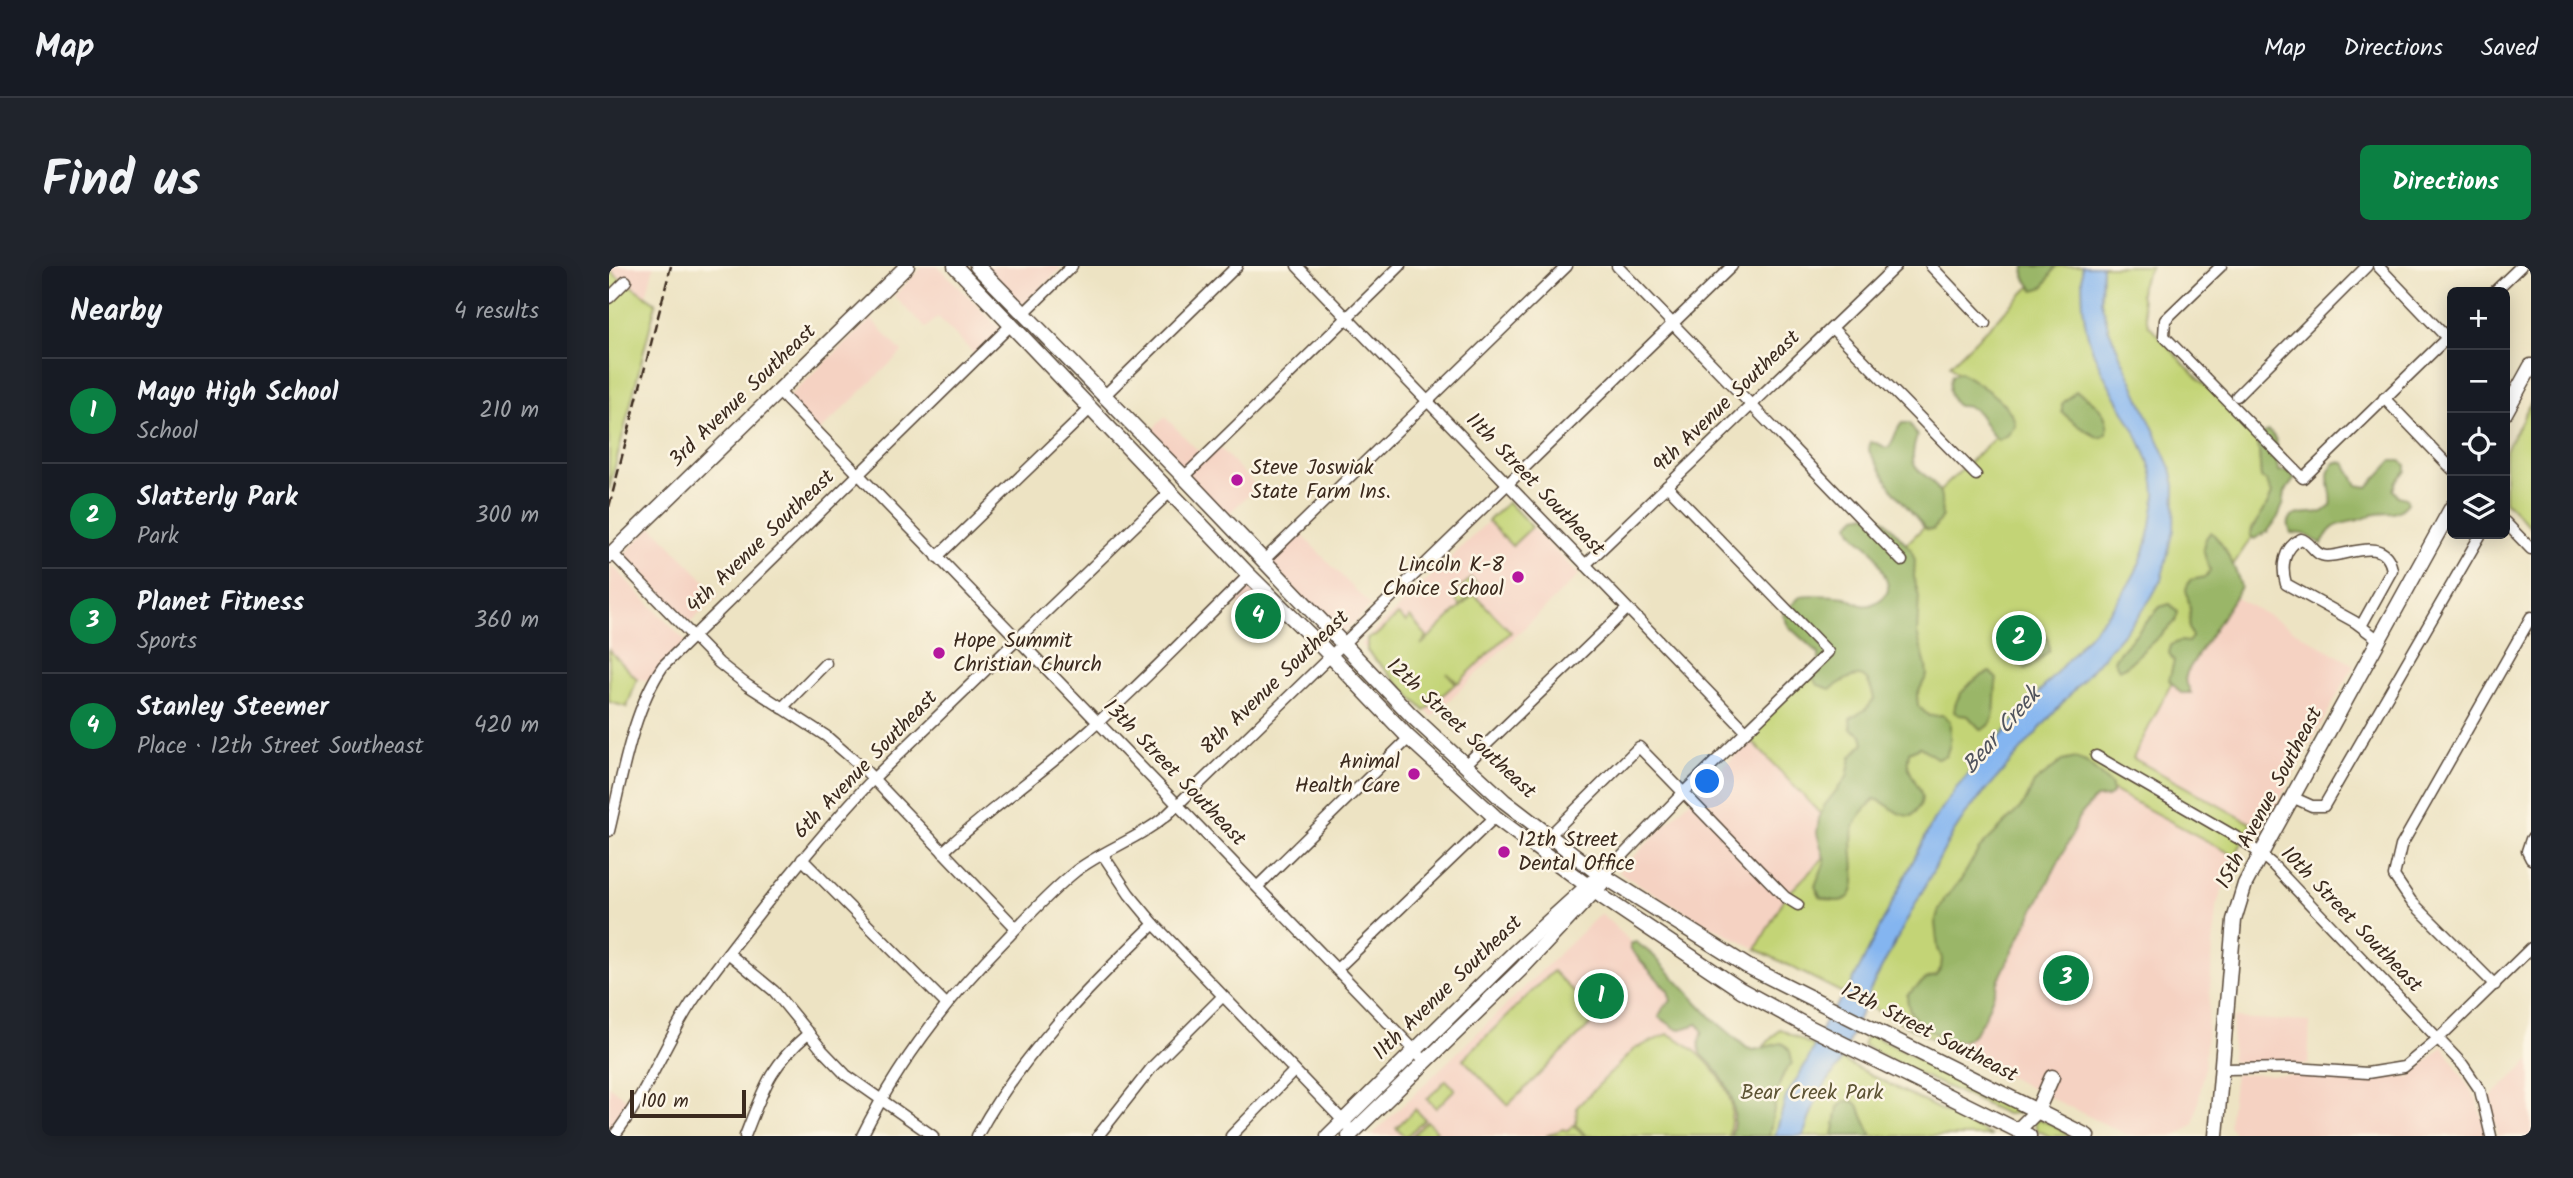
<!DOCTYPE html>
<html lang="en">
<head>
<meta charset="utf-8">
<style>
	body { margin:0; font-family:Kalam,sans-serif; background:#20242c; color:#f1f3f6 }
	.controls { position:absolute; right:21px; top:21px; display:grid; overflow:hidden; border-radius:10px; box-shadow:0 4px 18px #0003 }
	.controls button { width:63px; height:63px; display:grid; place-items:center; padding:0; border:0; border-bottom:2px solid #363941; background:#171b24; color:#f1f3f6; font:35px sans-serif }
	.scale { position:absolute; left:21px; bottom:18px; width:116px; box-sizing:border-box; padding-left:7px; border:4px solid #3b2a1e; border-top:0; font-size:19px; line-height:24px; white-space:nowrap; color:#3b2a1e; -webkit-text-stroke:5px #fcf5e5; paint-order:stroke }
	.you { position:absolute; left:1099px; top:516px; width:24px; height:24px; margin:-18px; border:5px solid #fff; border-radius:50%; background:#1a73e8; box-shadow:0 0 0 10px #1a73e833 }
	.badge { display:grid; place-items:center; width:46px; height:46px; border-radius:50%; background:#0b8043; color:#fff; font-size:23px; font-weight:700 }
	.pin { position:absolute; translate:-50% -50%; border:4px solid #fff; box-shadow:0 2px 7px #0006 }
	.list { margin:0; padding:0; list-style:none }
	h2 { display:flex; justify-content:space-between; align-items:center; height:91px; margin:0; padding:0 28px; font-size:30px }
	h2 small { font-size:23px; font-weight:400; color:#9ea1a6 }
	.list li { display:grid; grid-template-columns:46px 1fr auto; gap:21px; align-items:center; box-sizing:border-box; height:105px; padding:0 28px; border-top:2px solid #363941 }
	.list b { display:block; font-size:26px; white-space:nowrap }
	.list p { margin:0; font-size:23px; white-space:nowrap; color:#9ea1a6 }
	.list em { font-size:23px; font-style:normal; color:#9ea1a6 }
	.icon { flex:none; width:38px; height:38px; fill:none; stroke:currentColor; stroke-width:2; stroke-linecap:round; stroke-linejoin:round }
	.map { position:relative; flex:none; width:1922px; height:870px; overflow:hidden; border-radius:10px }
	header { display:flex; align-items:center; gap:42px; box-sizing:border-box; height:98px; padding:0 35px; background:#171b24; border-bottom:2px solid #363941 }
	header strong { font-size:33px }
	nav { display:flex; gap:38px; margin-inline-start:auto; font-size:24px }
	.intro { display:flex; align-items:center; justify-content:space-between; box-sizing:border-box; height:168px; padding:0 42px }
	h1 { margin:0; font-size:49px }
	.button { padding:18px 32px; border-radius:10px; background:#0b8043; color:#fff; font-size:24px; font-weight:700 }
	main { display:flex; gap:42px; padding:0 42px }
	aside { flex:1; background:#171b24; border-radius:10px; box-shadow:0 4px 18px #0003 }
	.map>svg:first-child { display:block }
	.built { fill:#f5d2c2 }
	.green { fill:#c3d476; stroke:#7f7f4a; stroke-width:2 }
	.forest { fill:#9ab667; stroke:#6a7042; stroke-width:2 }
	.water { fill:#84b5f0; stroke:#607087; stroke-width:2 }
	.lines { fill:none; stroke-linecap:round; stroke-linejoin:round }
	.minor-casing { stroke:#564637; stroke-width:13 }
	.major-casing { stroke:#564637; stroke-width:17 }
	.minor { stroke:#fff; stroke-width:10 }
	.major { stroke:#fff; stroke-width:14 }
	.rail { stroke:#3b2a1e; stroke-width:2.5; stroke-dasharray:10 5; stroke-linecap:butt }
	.poi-dot { fill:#b5179e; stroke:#fcf5e5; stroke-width:2.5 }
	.labels { text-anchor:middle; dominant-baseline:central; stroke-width:5; stroke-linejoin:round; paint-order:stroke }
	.street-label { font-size:21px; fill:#3b2a1e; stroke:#fcf5e5 }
	.poi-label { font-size:21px; fill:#3b2a1e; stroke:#fcf5e5; text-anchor:start }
	.park-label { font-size:21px; fill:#5d5434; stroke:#fcf5e5 }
	.water-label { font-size:23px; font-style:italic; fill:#51545d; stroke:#fcf5e5 }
</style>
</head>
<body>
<header>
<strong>Map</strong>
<nav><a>Map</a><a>Directions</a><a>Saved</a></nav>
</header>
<div class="intro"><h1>Find us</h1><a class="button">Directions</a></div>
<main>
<aside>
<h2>Nearby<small>4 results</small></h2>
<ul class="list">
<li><span class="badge">1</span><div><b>Mayo High School</b><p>School</p></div><em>210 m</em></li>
<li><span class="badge">2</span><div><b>Slatterly Park</b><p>Park</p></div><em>300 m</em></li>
<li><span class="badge">3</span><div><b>Planet Fitness</b><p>Sports</p></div><em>360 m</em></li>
<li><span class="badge">4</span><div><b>Stanley Steemer</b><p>Place · 12th Street Southeast</p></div><em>420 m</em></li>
</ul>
</aside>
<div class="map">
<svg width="1922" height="870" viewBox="0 0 1922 870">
	<rect width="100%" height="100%" fill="#fcf5e5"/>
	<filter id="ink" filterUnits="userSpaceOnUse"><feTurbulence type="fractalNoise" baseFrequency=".0143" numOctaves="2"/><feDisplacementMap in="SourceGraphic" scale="14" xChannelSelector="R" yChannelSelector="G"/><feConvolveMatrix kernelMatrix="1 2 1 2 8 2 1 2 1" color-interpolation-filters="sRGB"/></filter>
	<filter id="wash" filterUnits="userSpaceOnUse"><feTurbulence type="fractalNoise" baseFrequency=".00686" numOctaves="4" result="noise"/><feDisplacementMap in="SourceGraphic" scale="28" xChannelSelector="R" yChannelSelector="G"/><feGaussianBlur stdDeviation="1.57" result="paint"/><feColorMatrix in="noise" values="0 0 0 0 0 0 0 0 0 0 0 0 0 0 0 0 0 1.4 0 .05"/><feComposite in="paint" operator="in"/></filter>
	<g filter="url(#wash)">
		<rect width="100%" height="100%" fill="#ede3c3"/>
		<g class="built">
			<polygon points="0,0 45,0 37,30 7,10"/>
			<polygon points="314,0 329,0 395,67 369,92 329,51 317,62 285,30"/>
			<polygon points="375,0 449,0 452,3 414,40"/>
			<polygon points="262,53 293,86 209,167 177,133"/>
			<polygon points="556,151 595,191 608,179 648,221 617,250 539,168"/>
			<polygon points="899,236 970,309 823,451 752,378"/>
			<polygon points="43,260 110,329 81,357 15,288"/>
			<polygon points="691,267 762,340 731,370 660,296"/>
			<polygon points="2,298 77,376 45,415 28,413 0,384"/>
			<polygon points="634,315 674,356 661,370 620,328"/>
			<polygon points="1609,321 1745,399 1654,564 1524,492"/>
			<polygon points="1142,474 1212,548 1208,566 1215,592 1176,631 1147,683 1094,656 1009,606"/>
			<polygon points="1480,511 1627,590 1607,640 1595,806 1585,858 1568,870 1520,870 1344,784"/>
			<polygon points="992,647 1162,814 1151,870 762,870"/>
			<polygon points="1624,752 1701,756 1699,799 1622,796"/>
			<polygon points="1834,780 1868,834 1879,870 1626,870 1620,859 1626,808 1801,811"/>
			<polygon points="1922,793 1922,870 1889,870 1881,832"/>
			<polygon points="0,820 26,839 0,870"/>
		</g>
		<g class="green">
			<polygon points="1442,0 1480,0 1492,27 1493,0 1542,0 1532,19 1531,28 1539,58 1578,101 1649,172 1652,212 1657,214 1664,226 1661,238 1643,262 1642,272 1624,299 1616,285 1613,319 1524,492 1643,558 1626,590 1481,512 1344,783 1147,683 1176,631 1234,572 1135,467 1304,307 1287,288 1318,258 1308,247 1398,160 1341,99"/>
			<polygon points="0,3 7,10 47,37 0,224"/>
			<polygon points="1922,136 1922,262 1896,235 1896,186"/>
			<polygon points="899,236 923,261 903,280 879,255"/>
			<polygon points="862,312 868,318 868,323 851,340 844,330"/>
			<polygon points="865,328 902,366 849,417 838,407 847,417 816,445 758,385 758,372 766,370 789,349 797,356 801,351 818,370 812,379"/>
			<polygon points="0,384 28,413 18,441 0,436"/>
			<polygon points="944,705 989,751 899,839 854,793"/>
			<polygon points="1171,763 1383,870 1151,870 1142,794"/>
			<path d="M1059 768C1085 780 1115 807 1122 837 1124 848 1121 859 1120 870H977L967 859 968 841 1025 783Z"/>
			<polygon points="1258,769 1266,771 1402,838 1412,847 1397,848 1299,803 1254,779"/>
			<polygon points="837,814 846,823 827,842 818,833"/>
			<polygon points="806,843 816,853 798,870 795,870 787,862"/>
			<polygon points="1428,853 1431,853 1465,870 1440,870 1428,864 1426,857"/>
			<polygon points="818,855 828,865 822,870 803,870"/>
			<polygon points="965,859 976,870 937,870 954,863 959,865"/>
		</g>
		<g class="forest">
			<polygon points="1416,0 1447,0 1435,21 1425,24 1415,10"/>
			<path d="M1351 106C1367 116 1407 140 1406 160L1399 169 1389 174C1370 160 1376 139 1349 140 1339 131 1339 122 1343 109Z"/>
			<path d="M1467 125C1483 133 1502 148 1498 168L1492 172C1481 169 1461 154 1453 146V138Z"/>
			<path d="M1293 157H1301L1308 170C1294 214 1319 199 1331 228 1333 234 1332 243 1333 250L1324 264 1317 263 1286 227 1260 185 1261 176 1270 178 1275 182 1280 181C1286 173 1286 165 1293 157Z"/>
			<path d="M1659 165C1675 175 1663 190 1670 205H1679L1686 212 1676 226 1674 239 1668 253 1659 265 1645 273 1641 269C1646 253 1659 243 1663 227L1657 215 1652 212 1649 170Z"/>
			<path d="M1783 195H1791L1797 199V205L1787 215 1784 224 1789 230 1797 232 1799 237C1785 253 1780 244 1763 249 1760 250 1757 252 1753 253 1732 259 1723 255 1713 278L1695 268 1682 267C1671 243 1701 248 1714 246L1722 240C1726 222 1710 210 1727 196L1736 197 1748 219 1759 221Z"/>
			<path d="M1258 248 1268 249 1275 253 1302 283 1306 294 1305 311 1310 331 1308 367 1317 400 1318 409 1308 429 1309 440 1320 450 1334 449 1341 455V478L1337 490 1329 493 1311 481 1300 486C1300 490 1298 494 1299 498 1302 519 1326 528 1303 550 1286 551 1281 537 1266 533 1257 542 1248 551 1244 564 1238 588 1264 652 1211 631L1206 620 1216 596 1208 567 1210 552 1215 540 1238 511 1242 491 1255 477 1253 469 1242 463 1241 453 1257 443 1265 433C1258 397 1242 411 1221 423L1209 419 1202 410 1210 400V388L1180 361 1174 349C1180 344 1187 332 1193 330 1196 328 1232 330 1236 331 1247 335 1253 344 1266 337 1287 326 1278 317 1272 301 1269 296 1268 291 1265 286 1257 277 1243 271 1240 258L1248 250Z"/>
			<path d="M1602 266C1617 280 1626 301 1632 321L1578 406 1576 414 1582 427H1572L1560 414 1565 395 1560 387 1562 379 1571 375 1579 376 1583 371 1580 362 1581 342 1577 323 1581 314 1597 311 1601 304C1596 291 1589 278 1602 266Z"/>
			<polygon points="1561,338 1569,346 1566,356 1516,401 1510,403 1505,394 1510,387 1551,341"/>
			<path d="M1426 361C1437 366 1440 372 1440 385L1423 400 1416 403 1409 399C1407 387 1417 367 1426 361Z"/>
			<path d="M1381 406 1388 413C1383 431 1392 456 1372 464L1359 450 1350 449 1345 446C1346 427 1365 412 1381 406Z"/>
			<path d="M1467 492 1477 496 1503 520V528L1498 531 1486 532 1469 552 1463 569C1440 615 1415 661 1393 707 1384 725 1376 763 1358 773 1347 780 1328 769 1318 763 1305 755 1298 744 1298 729L1317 713 1326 710 1332 702 1333 692 1329 683 1326 657 1329 646 1336 632 1352 614 1370 583 1415 538 1425 517 1453 495Z"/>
			<path d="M1027 676 1044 689 1104 753 1138 782 1145 784 1172 777C1181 781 1182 787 1183 797L1175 807 1169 822 1160 870H1122C1131 843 1121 820 1103 799 1100 795 1094 791 1092 787 1088 779 1091 772 1094 766L1089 758 1069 764 1050 751 1054 742 1062 735 1059 725 1022 684 1021 678Z"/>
			<polygon points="1236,835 1244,835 1249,839 1263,870 1224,870 1229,841"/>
		</g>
		<path class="water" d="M1473 0H1493L1492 35 1500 64 1562 202 1566 219 1565 264 1552 314 1542 332 1528 352 1359 545 1343 569 1260 726 1230 799 1209 829 1194 870H1166L1177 831 1200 792 1217 753 1242 719 1324 555 1348 521 1500 346C1522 319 1535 294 1542 260 1543 249 1546 238 1546 228 1546 183 1499 127 1484 85 1473 58 1473 29 1473 0Z"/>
	</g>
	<g filter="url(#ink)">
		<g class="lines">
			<defs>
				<g id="minor">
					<polyline points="688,0 1137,465"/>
					<polyline points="1008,0 1293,295"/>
					<polyline points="1322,0 1376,57"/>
					<polyline points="1612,0 1556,54 1555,70 1694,212 1843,67"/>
					<polyline points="1769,0 1838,72"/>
					<polyline points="1885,26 1912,0"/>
					<polyline points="0,32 17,15"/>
					<polyline points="414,48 463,0"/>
					<polyline points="1223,62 1367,209"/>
					<polyline points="169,125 816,795"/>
					<polyline points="495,130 628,0"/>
					<polyline points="1628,130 1758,0"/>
					<polyline points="1775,132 1843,203"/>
					<polyline points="575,211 791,0"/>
					<polyline points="1896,256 1922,283"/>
					<polyline points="3,287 110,397 138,419 217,470 254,502 407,662"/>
					<polyline points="328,291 481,143"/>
					<polyline points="654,295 958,0"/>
					<polyline points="976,299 1287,0"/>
					<path d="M1752 360 1783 304C1777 268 1739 290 1718 290 1705 290 1702 275 1692 273 1674 282 1672 301 1677 318L1746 356 1770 374"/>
					<polyline points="173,442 217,397"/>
					<polyline points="1487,490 1639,578 1663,598 1854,799 1871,824 1882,870"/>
					<polyline points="855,500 1018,343"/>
					<polyline points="1683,531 1703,540 1715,540 1872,268"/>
					<path d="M0 565C13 512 23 445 54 400L402 59"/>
					<polyline points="940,570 1030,481 1176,631 1189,639"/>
					<polyline points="1922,573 1918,585 1922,593"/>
					<path d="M334 586C372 550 414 521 454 487 519 432 579 369 640 309"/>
					<polyline points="494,589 520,628 545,658 738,859"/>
					<polyline points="193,593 337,738"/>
					<polyline points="994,610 1074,527 1219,386 1058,220"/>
					<polyline points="649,620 800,472"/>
					<polyline points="119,687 165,725 214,785 237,809 324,870"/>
					<polyline points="728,703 886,551"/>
					<polyline points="1886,719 1802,635 1785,610 1792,580 1922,351"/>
					<polyline points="1614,803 1686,802 1758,807 1795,801 1830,772 1922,682"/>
					<path d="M5 870C37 829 55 779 83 736 106 702 132 670 157 638 192 595 227 552 265 512L560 227"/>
					<path d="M136 870C155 822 160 801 200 767"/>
					<path d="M253 870C290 795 340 731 398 672 420 649 442 625 467 605 496 583 528 574 558 549L1123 0"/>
					<path d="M368 870C412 789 479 722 545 658"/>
					<polyline points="489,870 544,800 613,731"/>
					<polyline points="622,870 685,805"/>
				</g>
				<g id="major">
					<polyline points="346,0 640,309 714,382 800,472 886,551 995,632 1132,724 1198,760 1420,870"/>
					<polyline points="368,0 575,211 802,449 895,535 985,604 1138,700 1478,870"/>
					<polyline points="1896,147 1922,100"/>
					<polyline points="0,290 298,0"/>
					<polyline points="1409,864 1428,845 1443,811"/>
					<polyline points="719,870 905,687 983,616"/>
					<polyline points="740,870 912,703 992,618"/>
					<polyline points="1607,870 1625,654 1636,618 1652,588 1843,241"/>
				</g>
			</defs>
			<use href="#minor" class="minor-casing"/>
			<use href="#major" class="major-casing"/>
			<use href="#minor" class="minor"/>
			<use href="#major" class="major"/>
			<polyline class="rail" points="0,241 62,0"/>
		</g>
	</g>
	<g class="poi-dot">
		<circle cx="628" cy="214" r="7"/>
		<circle cx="909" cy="311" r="7"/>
		<circle cx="330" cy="387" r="7"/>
		<circle cx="805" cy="508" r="7"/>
		<circle cx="895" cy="586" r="7"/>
	</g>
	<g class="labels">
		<g class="street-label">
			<text transform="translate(134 130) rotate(-44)">3rd Avenue Southeast</text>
			<text transform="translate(1118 136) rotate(-44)">9th Avenue Southeast</text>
			<text transform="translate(926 219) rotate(46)">11th Street Southeast</text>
			<text transform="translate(152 276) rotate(-44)">4th Avenue Southeast</text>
			<text transform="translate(666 417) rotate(-44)">8th Avenue Southeast</text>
			<text transform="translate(852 463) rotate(43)">12th Street Southeast</text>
			<text transform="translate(257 499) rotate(-46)">6th Avenue Southeast</text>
			<text transform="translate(565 507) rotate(46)">13th Street Southeast</text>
			<text transform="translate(1661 532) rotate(-62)">15th Avenue Southeast</text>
			<text transform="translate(1742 654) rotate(46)">10th Street Southeast</text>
			<text transform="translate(839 722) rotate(-44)">11th Avenue Southeast</text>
			<text transform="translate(1320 767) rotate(27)">12th Street Southeast</text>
		</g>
		<g class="poi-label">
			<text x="642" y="202">Steve Joswiak<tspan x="642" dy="24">State Farm Ins.</tspan></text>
			<text x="895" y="299" text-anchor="end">Lincoln K-8<tspan x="895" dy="24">Choice School</tspan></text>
			<text x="344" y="375">Hope Summit<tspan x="344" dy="24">Christian Church</tspan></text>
			<text x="791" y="496" text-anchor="end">Animal<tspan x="791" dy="24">Health Care</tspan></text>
			<text x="909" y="574">12th Street<tspan x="909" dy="24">Dental Office</tspan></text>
		</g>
		<g class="park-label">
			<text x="1203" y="827">Bear Creek Park</text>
		</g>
		<g class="water-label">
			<text transform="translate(1393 465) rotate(-49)">Bear Creek</text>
		</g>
	</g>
</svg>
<div class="controls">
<button>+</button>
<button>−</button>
<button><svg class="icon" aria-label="locate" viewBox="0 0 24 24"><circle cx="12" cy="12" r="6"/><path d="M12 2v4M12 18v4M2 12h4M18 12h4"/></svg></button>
<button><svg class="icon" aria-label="layers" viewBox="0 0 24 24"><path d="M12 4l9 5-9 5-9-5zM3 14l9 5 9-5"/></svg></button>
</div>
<div class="scale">100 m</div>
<div class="you"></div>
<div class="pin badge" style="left:992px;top:730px">1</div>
<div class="pin badge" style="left:1410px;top:372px">2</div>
<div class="pin badge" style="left:1457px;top:712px">3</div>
<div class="pin badge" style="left:649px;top:350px">4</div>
</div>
</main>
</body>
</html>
